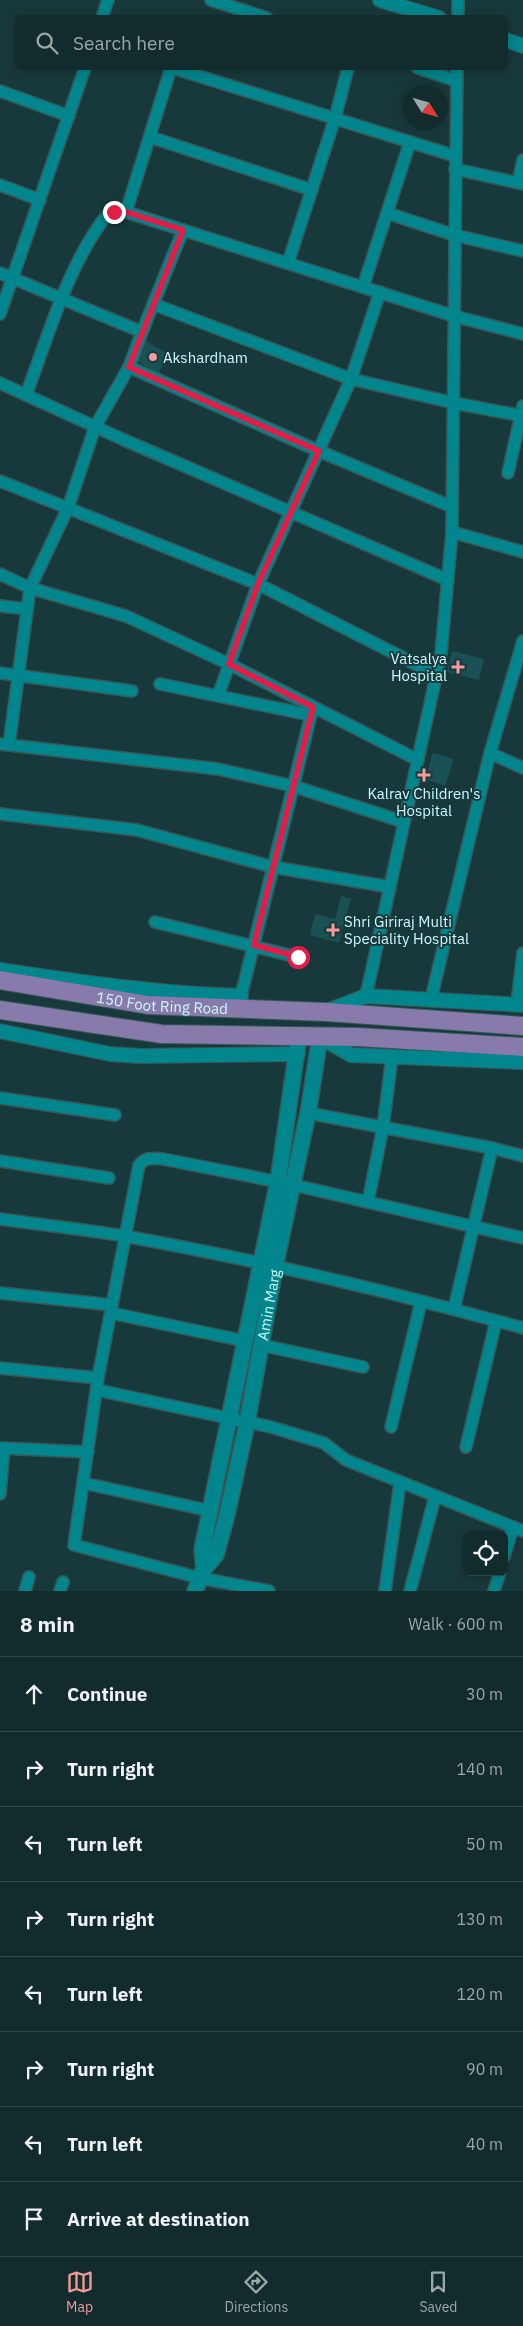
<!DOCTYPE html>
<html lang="en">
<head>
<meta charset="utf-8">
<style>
	body { margin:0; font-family:"IBM Plex Sans",sans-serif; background:#1b3334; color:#f1f3f6 }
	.controls { position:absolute; right:15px; bottom:15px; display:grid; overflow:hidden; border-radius:8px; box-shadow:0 2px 12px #0003 }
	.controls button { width:45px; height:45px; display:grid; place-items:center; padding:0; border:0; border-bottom:1px solid #314748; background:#122b2c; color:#f1f3f6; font:25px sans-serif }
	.compass { position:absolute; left:403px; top:85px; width:45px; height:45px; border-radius:50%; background:#122b2c; box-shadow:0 2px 12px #0003; rotate:127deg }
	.stop { position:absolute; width:15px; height:15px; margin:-11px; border:4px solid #e11d48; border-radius:50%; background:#fff }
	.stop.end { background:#e11d48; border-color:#fff; box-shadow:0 1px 5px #0008 }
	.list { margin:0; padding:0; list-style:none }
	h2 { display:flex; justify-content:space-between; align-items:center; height:65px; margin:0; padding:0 20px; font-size:21px }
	h2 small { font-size:16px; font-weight:400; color:#9ca7a9 }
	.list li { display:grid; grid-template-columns:32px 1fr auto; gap:15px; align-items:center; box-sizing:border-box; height:75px; padding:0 20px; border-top:1px solid #314748 }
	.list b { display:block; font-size:19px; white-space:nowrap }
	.list em { font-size:16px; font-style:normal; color:#9ca7a9 }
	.icon { flex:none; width:28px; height:28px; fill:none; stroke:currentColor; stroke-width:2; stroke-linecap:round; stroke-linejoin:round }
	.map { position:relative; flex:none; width:523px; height:1591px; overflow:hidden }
	.search { position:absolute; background:#122b2c; box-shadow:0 2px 12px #0003; left:15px; right:15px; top:15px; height:55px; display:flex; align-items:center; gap:12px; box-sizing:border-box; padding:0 18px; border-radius:8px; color:#9ca7a9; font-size:19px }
	.sheet { height:665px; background:#122b2c }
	nav { display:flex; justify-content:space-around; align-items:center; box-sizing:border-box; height:70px; border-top:1px solid #314748; background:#122b2c; font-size:14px; color:#9ca7a9 }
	nav a { display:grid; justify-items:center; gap:2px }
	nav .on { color:#f59b99 }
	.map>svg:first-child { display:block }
	.building { fill:#195155 }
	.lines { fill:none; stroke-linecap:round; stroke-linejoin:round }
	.minor-casing { stroke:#35595b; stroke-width:14 }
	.tertiary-casing { stroke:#35595b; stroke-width:16 }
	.secondary-casing { stroke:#35595b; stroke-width:18 }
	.trunk-casing { stroke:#35595b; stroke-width:20 }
	.minor { stroke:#00868c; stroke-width:11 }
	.tertiary { stroke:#00868c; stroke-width:14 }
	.secondary { stroke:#00868c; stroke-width:15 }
	.trunk { stroke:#887aab; stroke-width:18 }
	.route { stroke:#e11d48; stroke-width:6 }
	.poi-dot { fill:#f59b99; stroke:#18393b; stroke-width:2 }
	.labels { text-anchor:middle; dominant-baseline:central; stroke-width:4; stroke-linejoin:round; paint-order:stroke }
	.poi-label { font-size:15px; fill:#ccfbfe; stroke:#18393b; text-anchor:start }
	.street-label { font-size:15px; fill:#ccfbfe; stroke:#18393b }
</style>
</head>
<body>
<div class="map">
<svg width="523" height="1591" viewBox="0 0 523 1591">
	<rect width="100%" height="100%" fill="#18393b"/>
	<g class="building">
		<polygon points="146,341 168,354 158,375 138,361"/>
		<polygon points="452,651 484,659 479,680 447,672"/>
		<polygon points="433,753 454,759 445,786 425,779"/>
		<polygon points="341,896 351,899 339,943 310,935 315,914 335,919"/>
	</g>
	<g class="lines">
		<defs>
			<g id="minor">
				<polyline points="211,0 267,18"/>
				<polyline points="458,0 458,18"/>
				<polyline points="102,18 108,0"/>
				<polyline points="171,68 126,212 454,316 523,334"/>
				<polyline points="173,68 455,156"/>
				<polyline points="418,68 457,81"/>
				<polyline points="0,91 69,116"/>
				<polyline points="150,137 312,190"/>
				<polyline points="455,169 523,184"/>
				<polyline points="518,183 523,160"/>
				<polyline points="0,185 40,200"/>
				<polyline points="387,213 454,235 523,251"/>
				<polyline points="288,263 335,118 348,68"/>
				<polyline points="0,273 142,332 129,367 319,451 450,506"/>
				<polyline points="363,287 410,142"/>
				<polyline points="153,304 351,379 380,292"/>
				<polyline points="0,314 85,68"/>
				<polyline points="142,332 183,230"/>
				<polyline points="0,383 122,439 448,580"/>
				<path d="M26 395C48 337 68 264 107 215L126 212"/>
				<polyline points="508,473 523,406"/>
				<polyline points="0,481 258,584 437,675"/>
				<polyline points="452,532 523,552"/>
				<polyline points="0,574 30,588 126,616 229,664 418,760"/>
				<polyline points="0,606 27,609"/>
				<polyline points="0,673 132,691"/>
				<polyline points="160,684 310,715"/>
				<polyline points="218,696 258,584 351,379 454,403 523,416"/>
				<polyline points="0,744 218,769 293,786 404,822"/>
				<polyline points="9,745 30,588 68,508 95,427 129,367"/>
				<polyline points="490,753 523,641"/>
				<polyline points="0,814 137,830 273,867 390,887"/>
				<polyline points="155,922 297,957"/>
				<polyline points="241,996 313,707"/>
				<polyline points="366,996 441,654 452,532 457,68"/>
				<polyline points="431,999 490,753 523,768"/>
				<polyline points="517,1004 523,953"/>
				<polyline points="0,1098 115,1115"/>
				<polyline points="308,1113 492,1148 454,1309"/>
				<polyline points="492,1148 523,1156"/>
				<polyline points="0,1161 109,1178"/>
				<polyline points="368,1202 383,1127 392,1057"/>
				<path d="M0 1219C41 1225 83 1229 124 1236 258 1260 392 1292 523 1328"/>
				<polyline points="0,1293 112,1305"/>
				<polyline points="111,1313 245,1341"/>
				<polyline points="261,1345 363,1367"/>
				<polyline points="0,1368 98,1378"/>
				<polyline points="97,1390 271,1427 324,1443 346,1460 523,1531"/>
				<polyline points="391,1427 421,1302"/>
				<polyline points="466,1447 496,1321"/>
				<polyline points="0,1448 88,1452"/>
				<polyline points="83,1483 211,1511"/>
				<polyline points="0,1494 4,1448"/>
				<polyline points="504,1557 513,1527"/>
				<polyline points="25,1591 29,1577"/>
				<polyline points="60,1591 63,1582"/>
				<path d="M269 1591 200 1578 74 1545 98 1378 139 1165C146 1157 153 1158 163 1159L294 1185 523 1238"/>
				<polyline points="385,1591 400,1483"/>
				<polyline points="410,1591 435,1497"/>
				<polyline points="494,1591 500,1572"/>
			</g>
			<g id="tertiary">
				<polyline points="380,0 439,18"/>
				<polyline points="506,40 523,46"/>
				<path d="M0 970C80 982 160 994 241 996L238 1009"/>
				<polyline points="327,1011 366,996 523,1005"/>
				<polyline points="0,1031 110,1054 140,1056 298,1054"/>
				<polyline points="320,1037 351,1055 523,1062"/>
			</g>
			<g id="secondary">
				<polyline points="204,1569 202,1550 278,1181 299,1036"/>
				<path id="s1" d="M195 1591 204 1569 216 1555 227 1515 247 1423 275 1267 308 1113 320 1037"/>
			</g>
			<g id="trunk">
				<path id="s2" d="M0 980 148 1005 326 1012 523 1026"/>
				<polyline points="0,1010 162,1034 359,1037 523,1047"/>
			</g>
		</defs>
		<use href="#minor" class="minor-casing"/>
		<use href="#tertiary" class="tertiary-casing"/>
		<use href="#secondary" class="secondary-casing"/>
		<use href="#trunk" class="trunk-casing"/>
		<use href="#minor" class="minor"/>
		<use href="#tertiary" class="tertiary"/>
		<use href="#secondary" class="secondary"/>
		<use href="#trunk" class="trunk"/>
	</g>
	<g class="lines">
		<polyline class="route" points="114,212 126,212 183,230 129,367 319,451 258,584 229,664 313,707 254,945 298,957"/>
	</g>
	<g class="poi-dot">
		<circle cx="153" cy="357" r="5"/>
		<path d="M455.5 659.5h5v5h5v5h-5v5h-5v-5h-5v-5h5z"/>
		<path d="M421.5 767.5h5v5h5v5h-5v5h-5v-5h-5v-5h5z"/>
		<path d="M330.5 922.5h5v5h5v5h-5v5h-5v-5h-5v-5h5z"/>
	</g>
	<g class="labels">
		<g class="poi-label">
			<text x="163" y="357">Akshardham</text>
			<text x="447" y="658" text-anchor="end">Vatsalya<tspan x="447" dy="17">Hospital</tspan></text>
			<text x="424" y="793" text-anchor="middle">Kalrav Children's<tspan x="424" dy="17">Hospital</tspan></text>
			<text x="344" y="921">Shri Giriraj Multi<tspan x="344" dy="17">Speciality Hospital</tspan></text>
		</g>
		<g class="street-label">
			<text stroke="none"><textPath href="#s2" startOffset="164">150 Foot Ring Road</textPath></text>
			<text stroke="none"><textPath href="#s1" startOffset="298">Amin Marg</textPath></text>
		</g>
	</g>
</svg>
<div class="controls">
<button><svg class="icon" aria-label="locate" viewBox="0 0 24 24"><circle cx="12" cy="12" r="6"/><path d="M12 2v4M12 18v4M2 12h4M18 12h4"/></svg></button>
</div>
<svg class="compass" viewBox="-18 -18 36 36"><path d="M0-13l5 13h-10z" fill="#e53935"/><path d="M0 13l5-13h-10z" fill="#9ca7a9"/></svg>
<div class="stop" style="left:298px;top:957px"></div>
<div class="stop end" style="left:114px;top:212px"></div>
<div class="search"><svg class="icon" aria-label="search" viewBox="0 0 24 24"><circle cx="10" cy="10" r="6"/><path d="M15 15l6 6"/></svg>Search here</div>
</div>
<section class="sheet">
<h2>8 min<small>Walk · 600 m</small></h2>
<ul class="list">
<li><svg class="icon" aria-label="ahead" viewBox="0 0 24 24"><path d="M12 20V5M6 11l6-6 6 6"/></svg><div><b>Continue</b></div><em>30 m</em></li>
<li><svg class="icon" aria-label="right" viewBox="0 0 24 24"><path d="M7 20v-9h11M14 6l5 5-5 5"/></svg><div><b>Turn right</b></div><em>140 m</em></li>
<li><svg class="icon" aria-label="left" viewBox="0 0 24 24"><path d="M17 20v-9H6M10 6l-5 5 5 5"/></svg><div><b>Turn left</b></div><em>50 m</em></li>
<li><svg class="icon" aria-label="right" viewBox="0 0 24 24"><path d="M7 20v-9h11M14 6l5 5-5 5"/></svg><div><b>Turn right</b></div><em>130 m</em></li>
<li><svg class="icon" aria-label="left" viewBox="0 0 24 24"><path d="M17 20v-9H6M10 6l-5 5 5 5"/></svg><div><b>Turn left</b></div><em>120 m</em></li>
<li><svg class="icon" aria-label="right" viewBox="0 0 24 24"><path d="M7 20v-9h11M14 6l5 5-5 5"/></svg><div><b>Turn right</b></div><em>90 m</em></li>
<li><svg class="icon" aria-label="left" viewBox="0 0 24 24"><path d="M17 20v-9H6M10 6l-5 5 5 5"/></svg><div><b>Turn left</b></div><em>40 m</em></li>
<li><svg class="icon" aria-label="arrive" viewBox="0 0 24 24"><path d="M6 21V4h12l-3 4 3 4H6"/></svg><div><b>Arrive at destination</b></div></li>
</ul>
</section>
<nav>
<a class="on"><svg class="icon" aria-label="map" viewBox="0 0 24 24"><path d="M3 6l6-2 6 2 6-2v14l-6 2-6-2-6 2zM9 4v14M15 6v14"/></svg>Map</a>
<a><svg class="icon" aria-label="directions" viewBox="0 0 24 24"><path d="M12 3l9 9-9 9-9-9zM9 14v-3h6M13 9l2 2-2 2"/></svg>Directions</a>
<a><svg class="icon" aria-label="saved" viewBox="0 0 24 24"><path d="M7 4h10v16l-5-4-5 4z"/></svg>Saved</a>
</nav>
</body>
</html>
